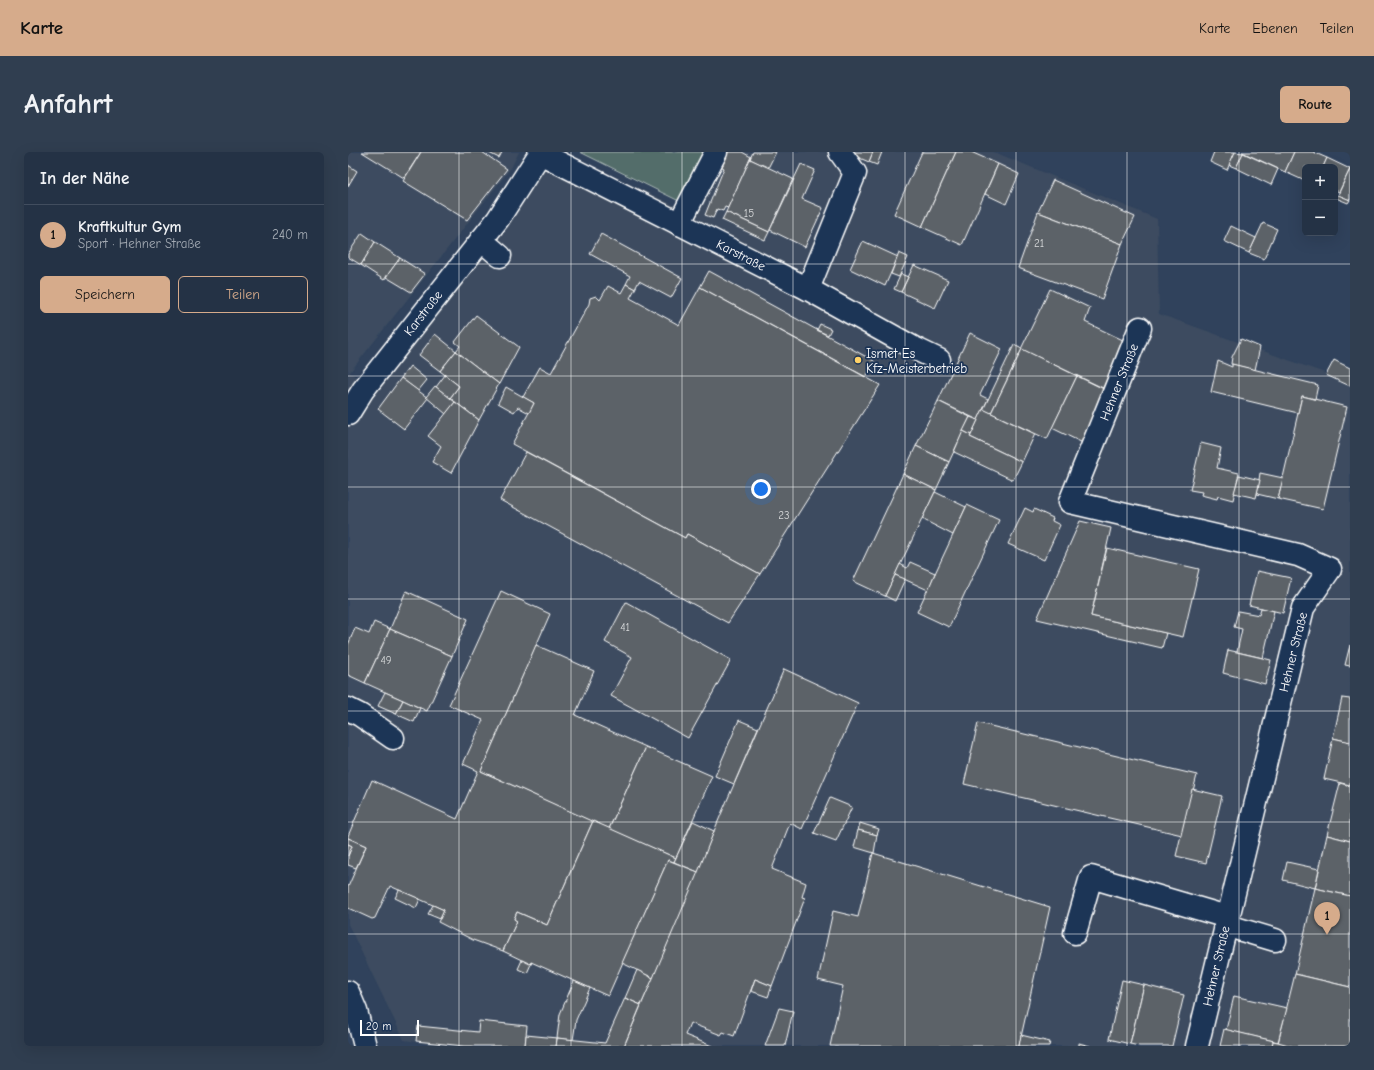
<!DOCTYPE html>
<html lang="de">
<head>
<meta charset="utf-8">
<style>
	body { margin:0; font-family:"Comic Neue",sans-serif; background:#303e50; color:#f1f3f6 }
	.controls { position:absolute; right:12px; top:12px; display:grid; overflow:hidden; border-radius:6px; box-shadow:0 4px 16px #0002 }
	.controls button { width:36px; height:36px; display:grid; place-items:center; padding:0; border:0; border-bottom:1px solid #414d5e; background:#243245; color:#f1f3f6; font:20px sans-serif }
	.scale { position:absolute; left:12px; bottom:10px; width:59px; box-sizing:border-box; padding-left:4px; border:2px solid #fff; border-top:0; font-size:11px; line-height:14px; white-space:nowrap; color:#fff; -webkit-text-stroke:3px #1d3557; paint-order:stroke }
	.you { position:absolute; left:413px; top:337px; width:14px; height:14px; margin:-10px; border:3px solid #fff; border-radius:50%; background:#1a73e8; box-shadow:0 0 0 6px #1a73e833 }
	.badge { display:grid; place-items:center; width:26px; height:26px; border-radius:50%; background:#d6ab8b; color:#111; font-size:13px; font-weight:700 }
	.pin { position:absolute; translate:-50% -33px; filter:drop-shadow(0 1px 2px #0008) }
	.pin::after { content:''; position:absolute; top:21px; width:14px; height:12px; background:inherit; clip-path:polygon(0 0,100% 0,50% 100%) }
	.list { margin:0; padding:0; list-style:none }
	h2 { display:flex; justify-content:space-between; align-items:center; height:52px; margin:0; padding:0 16px; font-size:17px }
	h2 small { font-size:13px; font-weight:400; color:#a3aab3 }
	.list li { display:grid; grid-template-columns:26px 1fr auto; gap:12px; align-items:center; box-sizing:border-box; height:60px; padding:0 16px; border-top:1px solid #414d5e }
	.list b { display:block; font-size:15px; white-space:nowrap }
	.list p { margin:0; font-size:13px; white-space:nowrap; color:#a3aab3 }
	.list em { font-size:13px; font-style:normal; color:#a3aab3 }
	.actions { display:flex; gap:8px; padding:12px 16px }
	.actions a { flex:1; padding:9px 0; border:1px solid #d6ab8b; border-radius:6px; text-align:center; font-size:14px; color:#d6ab8b }
	.actions .main { background:#d6ab8b; color:#111 }
	.map { position:relative; flex:none; width:1002px; height:894px; overflow:hidden; border-radius:6px }
	header { display:flex; align-items:center; gap:24px; box-sizing:border-box; height:56px; padding:0 20px; background:#d6ab8b; color:#111 }
	header strong { font-size:19px }
	nav { display:flex; gap:22px; margin-inline-start:auto; font-size:14px }
	.intro { display:flex; align-items:center; justify-content:space-between; box-sizing:border-box; height:96px; padding:0 24px }
	h1 { margin:0; font-size:28px }
	.button { padding:10px 18px; border-radius:6px; background:#d6ab8b; color:#111; font-size:14px; font-weight:700 }
	main { display:flex; gap:24px; padding:0 24px }
	aside { flex:1; background:#243245; border-radius:6px; box-shadow:0 4px 16px #0002 }
	.map>svg:first-child { display:block }
	.built { fill:#3d4c60 }
	.green { fill:#536d6a; stroke:#a9b6b4 }
	.building { fill:#5c6268; stroke:#fff }
	.lines { fill:none; stroke-linecap:round; stroke-linejoin:round }
	.minor-casing { stroke:#fff; stroke-width:25 }
	.minor { stroke:#1d3557; stroke-width:22 }
	.grid { fill:none; stroke:#fff; stroke-width:1; stroke-opacity:0.55 }
	.poi-dot { fill:#ffd166; stroke:#1d3557; stroke-width:1.5 }
	.labels { text-anchor:middle; dominant-baseline:central; stroke-width:3.5; stroke-linejoin:round; paint-order:stroke }
	.number-label { font-size:11px; fill:#d6d8d9 }
	.street-label { font-size:13px; fill:#fff; stroke:#1d3557 }
	.poi-label { font-size:13px; fill:#fff; stroke:#1d3557; text-anchor:start }
</style>
</head>
<body>
<header>
<strong>Karte</strong>
<nav><a>Karte</a><a>Ebenen</a><a>Teilen</a></nav>
</header>
<div class="intro"><h1>Anfahrt</h1><a class="button">Route</a></div>
<main>
<aside>
<h2>In der Nähe<small></small></h2>
<ul class="list">
<li><span class="badge">1</span><div><b>Kraftkultur Gym</b><p>Sport · Hehner Straße</p></div><em>240 m</em></li>
</ul>
<div class="actions"><a class="main">Speichern</a><a>Teilen</a></div>
</aside>
<div class="map">
<svg width="1002" height="894" viewBox="0 0 1002 894">
	<rect width="100%" height="100%" fill="#30425c"/>
	<filter id="ink" filterUnits="userSpaceOnUse"><feTurbulence type="fractalNoise" baseFrequency=".025" numOctaves="2"/><feDisplacementMap in="SourceGraphic" scale="8" xChannelSelector="R" yChannelSelector="G"/><feConvolveMatrix kernelMatrix="1 2 1 2 8 2 1 2 1" color-interpolation-filters="sRGB"/></filter>
	<g filter="url(#ink)">
		<g class="built">
			<polygon points="0,0 171,0 163,16 2,220 0,218"/>
			<polygon points="194,0 215,0 334,57 365,0 646,0 809,67 811,162 1002,230 1002,894 94,894 56,888 0,772 0,219 17,232"/>
		</g>
		<polygon class="green" points="232,0 357,0 331,49"/>
		<g class="building">
			<polygon points="14,0 73,0 56,26"/>
			<polygon points="73,0 134,0 159,17 119,68 55,29"/>
			<polygon points="139,0 154,0 151,6"/>
			<polygon points="378,0 394,0 403,5 380,56 377,55 375,59 369,57 365,66 357,63 376,16 371,13"/>
			<polygon points="405,0 428,0 420,16 402,7"/>
			<polygon points="503,0 525,0 521,10 502,2"/>
			<polygon points="525,0 534,0 529,13 521,10"/>
			<polygon points="574,0 608,0 574,75 546,62"/>
			<polygon points="608,0 623,0 650,12 614,93 574,75"/>
			<polygon points="866,0 887,0 879,18 862,10"/>
			<polygon points="887,0 895,1 888,16 881,13"/>
			<polygon points="894,0 946,0 937,20"/>
			<polygon points="946,0 965,0 979,6 975,15 957,15 957,29 937,20"/>
			<polygon points="895,1 930,17 923,33 888,16"/>
			<polygon points="979,6 1002,17 991,40 987,38 987,15 975,15"/>
			<polygon points="402,7 445,27 421,80 378,60"/>
			<polygon points="453,12 467,18 454,47 475,56 457,95 422,78"/>
			<polygon points="650,12 671,22 658,52 637,42"/>
			<polygon points="0,13 9,19 0,34"/>
			<polygon points="1002,17 1002,48 990,43"/>
			<polygon points="705,28 787,65 774,92 690,60"/>
			<polygon points="990,43 1002,48 1000,51 988,46"/>
			<polygon points="378,60 421,80 417,88 374,68"/>
			<polygon points="690,60 774,92 754,147 670,116"/>
			<polygon points="915,71 929,77 916,107 901,101"/>
			<polygon points="883,74 908,86 901,101 876,89"/>
			<polygon points="14,81 27,90 13,113 0,105 0,102"/>
			<polygon points="253,82 334,126 323,146 291,129 287,137 278,132 282,124 242,102"/>
			<polygon points="515,89 550,105 537,134 502,117"/>
			<polygon points="27,90 52,106 36,128 13,113"/>
			<polygon points="551,101 560,105 551,125 543,122"/>
			<polygon points="52,106 77,122 63,140 38,125"/>
			<polygon points="566,113 600,128 587,156 553,140"/>
			<polygon points="361,119 526,209 518,225 352,135"/>
			<polygon points="553,122 560,125 553,140 546,137"/>
			<polygon points="278,132 287,137 282,146 331,173 352,135 532,233 412,422 339,382 337,386 164,292 186,251 175,245 192,215 203,221 241,152 242,146 248,144 252,148 260,134 273,141"/>
			<polygon points="702,137 742,156 737,170 777,189 755,236 673,197"/>
			<polygon points="128,163 171,195 151,232 108,199 112,194 107,190"/>
			<polygon points="472,172 483,177 480,183 469,178"/>
			<polygon points="622,181 654,197 632,243 640,247 630,268 590,249"/>
			<polygon points="87,182 108,199 92,219 71,203"/>
			<polygon points="893,187 912,195 907,218 883,212 884,205"/>
			<polygon points="666,193 674,197 643,261 635,258"/>
			<polygon points="674,197 729,224 699,287 643,261"/>
			<polygon points="108,199 151,232 131,268 102,246 111,234 92,219"/>
			<polygon points="986,208 1002,216 1002,234 978,223"/>
			<polygon points="870,209 884,215 884,212 970,233 967,247 954,244 950,261 863,240"/>
			<polygon points="62,214 79,228 70,239 53,226"/>
			<polygon points="97,223 111,234 102,246 88,235"/>
			<polygon points="729,224 762,240 737,292 704,276"/>
			<polygon points="53,226 80,246 56,277 30,257"/>
			<polygon points="87,234 107,250 98,262 78,245"/>
			<polygon points="158,235 186,251 181,261 170,255 166,260 150,251"/>
			<polygon points="954,244 999,255 975,357 930,347"/>
			<polygon points="590,249 622,265 601,310 568,294"/>
			<polygon points="107,250 131,268 103,321 84,310 93,294 80,284"/>
			<polygon points="635,257 687,282 674,310 622,285"/>
			<polygon points="622,265 630,268 623,283 615,279"/>
			<polygon points="615,279 623,283 622,285 674,310 665,328 606,300"/>
			<polygon points="853,291 873,296 869,316 891,321 885,348 870,344 869,347 853,343 854,340 842,338"/>
			<polygon points="568,294 601,310 588,338 555,322"/>
			<polygon points="178,300 337,386 339,382 412,422 380,471 152,348"/>
			<polygon points="912,321 935,326 930,347 909,342"/>
			<polygon points="555,322 588,338 537,444 505,429"/>
			<polygon points="891,323 912,328 908,346 886,341"/>
			<polygon points="587,340 618,355 605,383 574,367"/>
			<polygon points="619,353 651,368 601,475 569,460"/>
			<polygon points="677,356 685,360 686,357 705,366 704,369 712,373 696,408 660,392"/>
			<polygon points="732,369 763,376 743,464 818,481 814,496 689,467"/>
			<polygon points="759,396 851,417 835,485 743,464"/>
			<polygon points="562,410 587,421 580,438 547,423 552,412 559,416"/>
			<polygon points="909,419 943,426 935,461 901,453"/>
			<polygon points="547,423 557,427 547,449 537,444"/>
			<polygon points="58,439 120,467 104,504 42,477"/>
			<polygon points="153,439 202,462 133,619 245,669 199,773 169,760 166,767 169,769 155,799 125,788 90,770 96,758 42,734 27,766 24,767 0,756 0,735 18,694 0,686 0,684 24,628 109,667 130,619 115,612 135,568 101,553"/>
			<polygon points="278,450 383,508 340,586 263,544 284,505 257,490"/>
			<polygon points="913,456 926,459 915,506 889,500 894,477 886,475 890,459 911,463"/>
			<polygon points="26,470 42,477 17,531 0,523 0,493 7,476 21,482"/>
			<polygon points="42,477 104,504 79,559 17,531"/>
			<polygon points="188,493 246,519 227,563 298,595 261,677 133,619"/>
			<polygon points="1002,493 1002,514 997,513"/>
			<polygon points="880,498 923,508 917,532 875,521"/>
			<polygon points="436,517 510,551 454,677 442,671 424,717 458,731 454,745 457,746 424,834 407,827 386,884 375,880 373,883 342,871 337,883 364,894 276,894 374,660"/>
			<polygon points="37,540 55,548 48,562 30,554"/>
			<polygon points="994,546 1002,547 1002,590 985,586"/>
			<polygon points="55,548 72,556 66,570 48,562"/>
			<polygon points="391,568 410,576 386,632 367,624"/>
			<polygon points="630,571 849,623 834,683 616,632"/>
			<polygon points="985,586 1002,590 1002,633 976,627"/>
			<polygon points="298,595 364,624 328,706 261,677"/>
			<polygon points="992,631 1002,634 1002,689 979,683"/>
			<polygon points="844,637 874,644 858,711 828,704"/>
			<polygon points="482,646 504,655 488,689 466,681"/>
			<polygon points="245,669 328,706 326,710 320,708 260,844 183,810 182,812 155,799 169,769 166,767 169,760 199,773"/>
			<polygon points="345,669 366,679 350,720 326,710"/>
			<polygon points="512,671 531,677 529,683 510,678"/>
			<polygon points="510,678 529,683 526,701 506,695"/>
			<polygon points="979,683 1002,689 1002,744 967,736"/>
			<polygon points="0,686 18,694 8,716 0,713 0,704 4,694 0,692"/>
			<polygon points="0,692 4,694 0,704"/>
			<polygon points="525,701 702,755 671,894 482,894 495,834 470,828 485,759 510,765"/>
			<polygon points="320,708 350,720 305,826 274,811"/>
			<polygon points="939,710 971,717 967,736 935,728"/>
			<polygon points="967,736 1002,744 1002,835 947,822"/>
			<polygon points="51,738 72,747 68,756 47,746"/>
			<polygon points="85,753 96,758 92,767 80,762"/>
			<polygon points="174,808 182,812 184,810 179,821 170,817"/>
			<polygon points="289,818 305,826 293,853 277,846"/>
			<polygon points="947,822 1002,835 1002,894 944,894 930,891"/>
			<polygon points="407,827 424,834 420,845 403,839"/>
			<polygon points="774,828 796,833 782,892 761,887"/>
			<polygon points="226,829 242,836 228,868 225,888 209,886 212,862"/>
			<polygon points="796,833 836,843 824,894 791,894 782,892"/>
			<polygon points="886,844 939,856 930,890 878,878"/>
			<polygon points="277,846 293,853 276,894 208,894 209,886 257,891"/>
			<polygon points="431,856 445,859 437,894 417,894"/>
			<polygon points="131,869 179,874 177,894 116,894 68,889 70,874 130,880"/>
			<polygon points="876,877 926,889 924,894 872,894"/>
			<polygon points="178,883 209,886 208,894 177,894"/>
			<polygon points="673,883 702,890 701,894 671,894"/>
			<polygon points="925,889 930,890 944,894 924,894"/>
			<polygon points="731,891 742,894 731,894"/>
		</g>
		<g class="lines">
			<defs>
				<g id="minor">
					<polyline points="192,1 460,137 566,196 591,208"/>
					<polyline points="331,72 368,0"/>
					<polyline points="133,88 152,104"/>
					<polyline points="460,137 507,21 492,0"/>
					<polyline points="792,176 722,350 950,403 982,417 955,456 849,894"/>
					<polyline points="0,262 15,238 150,67 193,0"/>
					<polyline points="0,557 12,563 45,586"/>
					<polyline points="877,773 927,788"/>
					<polyline points="727,781 743,725 879,765"/>
					<polyline points="0,840 8,859 17,894"/>
				</g>
			</defs>
			<use href="#minor" class="minor-casing"/>
			<use href="#minor" class="minor"/>
		</g>
	</g>
	<path class="grid" d="M111 0V894M223 0V894M334 0V894M445 0V894M557 0V894M668 0V894M779 0V894M891 0V894M0 112H1002M0 224H1002M0 335H1002M0 447H1002M0 559H1002M0 670H1002M0 782H1002"/>
	<circle class="poi-dot" cx="510" cy="208" r="4"/>
	<g class="labels">
		<g class="number-label">
			<text x="401" y="61">15</text>
			<text x="691" y="91">21</text>
			<text x="436" y="363">23</text>
			<text x="277" y="475">41</text>
			<text x="38" y="508">49</text>
		</g>
		<g class="street-label">
			<text transform="translate(393 103) rotate(27)">Karstraße</text>
			<text transform="translate(75 161) rotate(-52)">Karstraße</text>
			<text transform="translate(771 230) rotate(-68)">Hehner Straße</text>
			<text transform="translate(945 500) rotate(-76)">Hehner Straße</text>
			<text transform="translate(868 814) rotate(-77)">Hehner Straße</text>
		</g>
		<g class="poi-label">
			<text x="518" y="201">Ismet Es<tspan x="518" dy="15">Kfz-Meisterbetrieb</tspan></text>
		</g>
	</g>
</svg>
<div class="controls">
<button>+</button>
<button>−</button>
</div>
<div class="scale">20 m</div>
<div class="you"></div>
<div class="pin badge" style="left:979px;top:783px">1</div>
</div>
</main>
</body>
</html>
